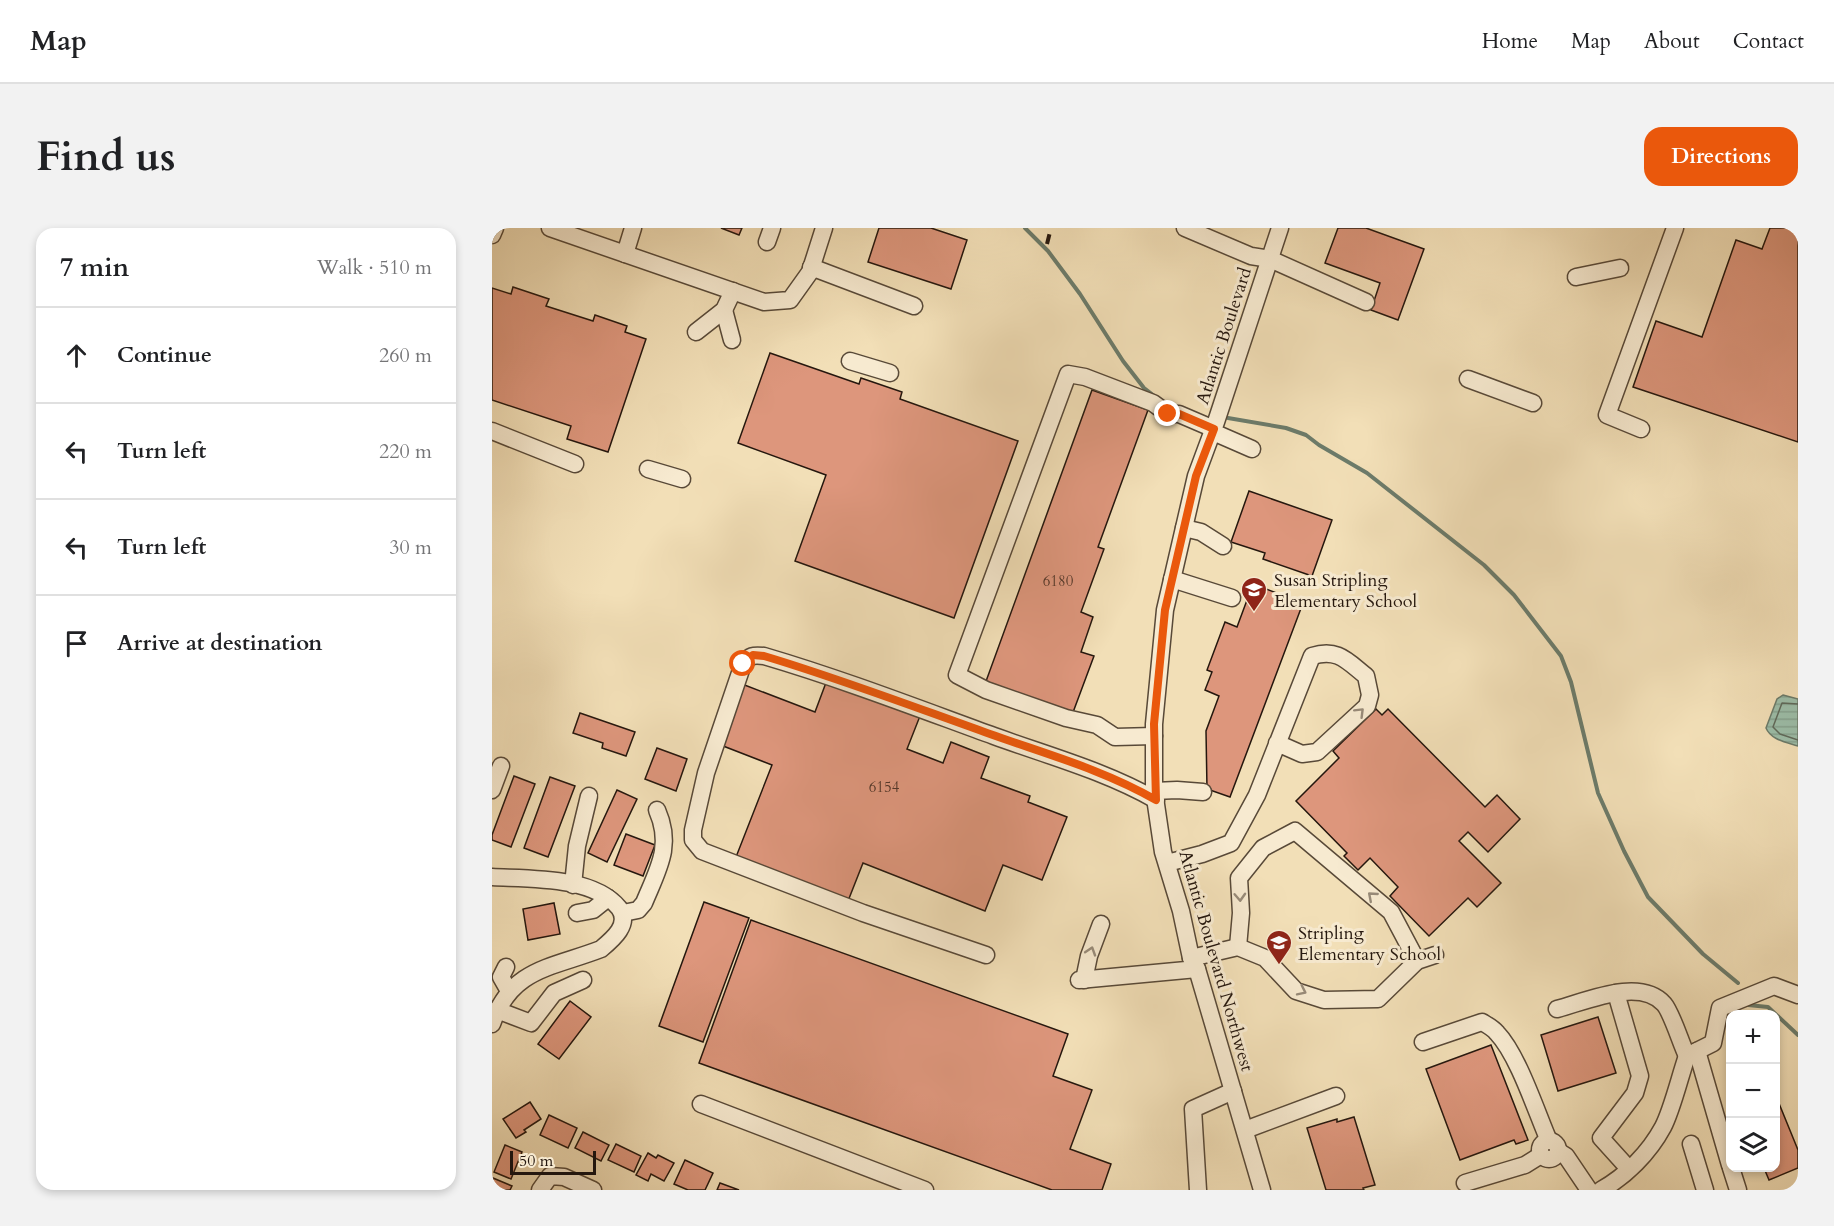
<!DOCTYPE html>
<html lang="en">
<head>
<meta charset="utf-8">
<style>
	body { margin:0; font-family:Cardo,serif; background:#f2f2f2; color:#202124 }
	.controls { position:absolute; right:18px; bottom:18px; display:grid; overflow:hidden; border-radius:12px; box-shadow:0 3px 9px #0003 }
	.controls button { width:54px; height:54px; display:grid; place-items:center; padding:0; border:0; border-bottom:2px solid #e0e0e0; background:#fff; color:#202124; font:30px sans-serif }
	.scale { position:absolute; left:18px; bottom:15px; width:86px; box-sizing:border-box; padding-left:6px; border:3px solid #25170e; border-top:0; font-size:16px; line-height:21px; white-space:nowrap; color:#25170e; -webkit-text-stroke:4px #f7ead0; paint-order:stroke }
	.stop { position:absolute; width:18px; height:18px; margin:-14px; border:4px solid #ea580c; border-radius:50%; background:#fff }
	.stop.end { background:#ea580c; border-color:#fff; box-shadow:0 2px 6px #0008 }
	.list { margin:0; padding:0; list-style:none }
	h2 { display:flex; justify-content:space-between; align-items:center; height:78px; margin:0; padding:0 24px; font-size:26px }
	h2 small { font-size:20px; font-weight:400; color:#757577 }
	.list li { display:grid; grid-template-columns:39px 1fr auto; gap:18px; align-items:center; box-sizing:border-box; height:96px; padding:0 24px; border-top:2px solid #e0e0e0 }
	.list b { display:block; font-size:22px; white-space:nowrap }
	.list em { font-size:20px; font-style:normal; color:#757577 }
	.icon { flex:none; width:33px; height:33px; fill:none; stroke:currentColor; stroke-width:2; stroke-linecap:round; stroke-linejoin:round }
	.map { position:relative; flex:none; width:1306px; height:962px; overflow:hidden; border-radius:18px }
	header { display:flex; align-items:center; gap:36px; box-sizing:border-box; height:84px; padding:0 30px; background:#fff; border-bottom:2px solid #e0e0e0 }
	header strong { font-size:28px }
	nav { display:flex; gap:33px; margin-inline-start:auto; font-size:21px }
	.intro { display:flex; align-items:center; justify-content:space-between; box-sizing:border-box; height:144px; padding:0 36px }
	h1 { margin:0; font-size:42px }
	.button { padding:15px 27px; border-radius:18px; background:#ea580c; color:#fff; font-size:21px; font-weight:700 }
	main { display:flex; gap:36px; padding:0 36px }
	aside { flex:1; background:#fff; border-radius:18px; box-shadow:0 3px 9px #0003 }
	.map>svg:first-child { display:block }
	.water { fill:url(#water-rules); stroke:#6c7b6a; stroke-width:1.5 }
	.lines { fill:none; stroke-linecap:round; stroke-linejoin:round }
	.shore { stroke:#606a5b; stroke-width:1.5 }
	.stream { stroke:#6c7b6a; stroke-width:4 }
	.building { fill:#dd967c; stroke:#25170e; stroke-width:1.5 }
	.minor-casing { stroke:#584938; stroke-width:19 }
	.minor { stroke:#f7ead0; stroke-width:16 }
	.rail { stroke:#25170e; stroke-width:4; stroke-dasharray:10 10; stroke-linecap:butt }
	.oneway { stroke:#988b79 }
	.route { stroke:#ea580c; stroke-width:8 }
	.labels { text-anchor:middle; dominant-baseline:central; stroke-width:6; stroke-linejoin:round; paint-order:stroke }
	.number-label { font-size:15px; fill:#53372a }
	.street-label { font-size:18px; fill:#25170e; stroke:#f7ead0 }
	.poi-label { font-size:18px; fill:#25170e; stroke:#f7ead0; text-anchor:start }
</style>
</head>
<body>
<header>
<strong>Map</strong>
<nav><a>Home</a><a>Map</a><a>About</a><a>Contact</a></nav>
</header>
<div class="intro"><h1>Find us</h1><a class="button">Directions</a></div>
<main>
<aside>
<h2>7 min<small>Walk · 510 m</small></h2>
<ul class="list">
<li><svg class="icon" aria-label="ahead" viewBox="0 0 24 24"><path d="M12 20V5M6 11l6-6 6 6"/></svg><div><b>Continue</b></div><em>260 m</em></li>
<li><svg class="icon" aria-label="left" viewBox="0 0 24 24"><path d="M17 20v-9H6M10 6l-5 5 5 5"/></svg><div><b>Turn left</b></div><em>220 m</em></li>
<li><svg class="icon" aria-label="left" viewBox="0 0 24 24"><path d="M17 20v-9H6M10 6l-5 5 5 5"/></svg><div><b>Turn left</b></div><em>30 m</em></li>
<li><svg class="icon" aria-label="arrive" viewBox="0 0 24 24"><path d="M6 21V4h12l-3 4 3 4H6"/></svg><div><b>Arrive at destination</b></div></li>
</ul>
</aside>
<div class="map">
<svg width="1306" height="962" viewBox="0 0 1306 962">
	<defs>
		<pattern id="water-rules" width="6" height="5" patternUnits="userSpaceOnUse" patternTransform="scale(1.5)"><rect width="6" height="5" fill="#9cbda8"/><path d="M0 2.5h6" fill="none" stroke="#86a28f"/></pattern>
	</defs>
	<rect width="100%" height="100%" fill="#f2dfb7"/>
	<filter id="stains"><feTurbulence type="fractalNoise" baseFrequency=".00333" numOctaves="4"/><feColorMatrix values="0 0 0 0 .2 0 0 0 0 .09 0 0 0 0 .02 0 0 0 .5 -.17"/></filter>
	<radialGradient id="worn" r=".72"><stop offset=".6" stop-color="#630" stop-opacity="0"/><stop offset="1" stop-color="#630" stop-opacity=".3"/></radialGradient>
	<path class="water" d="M1291 467 1306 471V518C1294 514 1279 512 1274 500L1285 471Z"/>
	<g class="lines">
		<polyline class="shore" points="1306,476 1290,475 1281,499 1288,506 1306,512"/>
		<g class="stream">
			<polyline points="533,0 556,23 588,66 631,133 652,160 661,167"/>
			<polyline points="736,190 794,200 814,207 827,217 875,245 992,337 1022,367 1069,428 1079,454 1106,565 1132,623 1156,669 1211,726 1246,755"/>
			<polyline points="1256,777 1276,779 1306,807"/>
		</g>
	</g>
	<g class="building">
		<polygon points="229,0 250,0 247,7"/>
		<polygon points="387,0 439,0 475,12 459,61 376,34"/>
		<polygon points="846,0 874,0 932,21 906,92 879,82 888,55 833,35"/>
		<polygon points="1278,0 1306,0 1306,214 1141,159 1164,93 1210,109 1244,12 1270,21"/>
		<polygon points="21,59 57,71 54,78 101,93 103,87 135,98 133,104 154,111 116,224 75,211 79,198 0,172 0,60 19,66"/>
		<polygon points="278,125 367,156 369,150 410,164 408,171 526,213 462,390 303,333 334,247 246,215"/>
		<polygon points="600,162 656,182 606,319 612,321 589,384 601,389 589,424 602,428 580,487 493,456"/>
		<polygon points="757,263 840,292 820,348 771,331 773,325 739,314"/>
		<polygon points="761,356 811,375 738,569 715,561 714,503 727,468 713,462 720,444 715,442 733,394 745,399"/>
		<polygon points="335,452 428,488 415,521 451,535 459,514 497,529 489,550 538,568 536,574 575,589 550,652 511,637 493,683 371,635 356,673 244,629 280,537 226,516 250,456 323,484"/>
		<polygon points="884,481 890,487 896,481 993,579 1005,567 1028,591 996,624 976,604 967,613 1009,655 985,679 976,670 937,708 898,668 906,659 878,630 866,642 852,628 855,625 804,573 847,530 841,523"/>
		<polygon points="88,485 143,504 134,528 110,520 111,515 81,505"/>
		<polygon points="165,520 195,531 184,563 153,551"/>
		<polygon points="22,548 43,556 19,619 0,612 0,607"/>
		<polygon points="58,549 83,558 56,629 32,620"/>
		<polygon points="125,562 145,571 115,634 96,625"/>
		<polygon points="134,606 163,617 151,648 122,637"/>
		<polygon points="212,674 257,690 211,814 167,798"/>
		<polygon points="62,675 68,706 36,712 31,681"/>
		<polygon points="259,692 576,806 561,848 600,862 578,921 619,936 610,962 560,962 207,835"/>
		<polygon points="78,773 99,789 67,831 46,816"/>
		<polygon points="1106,789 1124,845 1066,863 1049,807"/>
		<polygon points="999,817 1036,912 1024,916 1022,912 968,932 934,841"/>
		<polygon points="1284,868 1306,922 1306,940 1277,952 1272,940 1284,940"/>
		<polygon points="38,874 49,891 32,902 34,904 24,910 11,891"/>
		<polygon points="57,887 85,900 76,920 48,907"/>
		<polygon points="862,889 883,957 871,960 872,962 834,962 815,900 845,891 845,894"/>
		<polygon points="91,904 117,917 109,933 83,920"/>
		<polygon points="124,916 149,928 142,944 116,932"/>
		<polygon points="13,917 30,924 19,951 2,944"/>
		<polygon points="156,925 164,930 166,927 182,935 172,953 159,946 156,953 144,947"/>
		<polygon points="193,932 221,945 213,962 196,962 182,956"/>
		<polygon points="1,950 20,958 18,962 0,962"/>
		<polygon points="228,955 247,962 225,962"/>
	</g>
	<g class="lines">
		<defs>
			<g id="minor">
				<polyline points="58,0 272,74 298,72 318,44 332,0"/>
				<polyline points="693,0 759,28 778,31 874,74"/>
				<polyline points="0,7 3,0"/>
				<polyline points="275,14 280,0"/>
				<polyline points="133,26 141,0"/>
				<polyline points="319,39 422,78"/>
				<polyline points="1084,49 1128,40"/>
				<polyline points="232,82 240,112"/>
				<polyline points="204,104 232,82 241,63"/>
				<polyline points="358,133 398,145"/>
				<polyline points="976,151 1041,175"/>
				<polyline points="1149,201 1115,187 1183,0"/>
				<polyline points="0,203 83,236"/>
				<polyline points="721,204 760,221"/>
				<polyline points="156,241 190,251"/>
				<polyline points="692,300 709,304 731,318"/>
				<polyline points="680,351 740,370"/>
				<polyline points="662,508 623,509 605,497 574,490 494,462 465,447 576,146 593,149 661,175 676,186 687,186 722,201"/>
				<polyline points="0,562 9,538"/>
				<polyline points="662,563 685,562 711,564"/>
				<path d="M675 635 710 626 739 615 765 567 820 428C846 420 855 433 874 448L878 467 875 478 825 524 810 526 785 515"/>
				<path d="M0 649C37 651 101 648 127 680 139 696 121 711 109 721 60 740 19 740 0 796"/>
				<polyline points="81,657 85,618 97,568"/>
				<polyline points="85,685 101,682 116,670"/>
				<path d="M131 685 146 682 152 675C166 641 181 618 165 582"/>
				<polyline points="746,719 749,685 747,650 771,620 803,603 899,684 925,733"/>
				<path d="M494 727 371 685 210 623 201 612V602L214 545 251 436C258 427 261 427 272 428 350 451 425 480 502 508 557 528 613 543 664 572"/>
				<polyline points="699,730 746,719 773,730 804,763 832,772 886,771 925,733 943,727"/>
				<polyline points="14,739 9,749 17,763"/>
				<polyline points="587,752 705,741"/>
				<polyline points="592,752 597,728 609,696"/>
				<polyline points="1124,765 1148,848 1143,865 1109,910 1137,941"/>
				<path d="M1065 781C1095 773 1148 749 1172 776 1180 785 1189 816 1195 828"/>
				<polyline points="5,782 39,795 62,765 91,752"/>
				<path d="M931 814 990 794C995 797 1001 800 1005 805 1026 827 1044 883 1057 913"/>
				<polyline points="1205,823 1238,937"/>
				<polyline points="209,876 433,962"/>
				<polyline points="753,902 844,868"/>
				<circle cx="1057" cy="922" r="9"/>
				<polyline points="1199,916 1213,962"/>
				<polyline points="1066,923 1074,928 1097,962"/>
				<polyline points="1239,940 1246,962"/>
				<polyline points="973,955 1033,937 1049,927"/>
				<polyline points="48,962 58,948 72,949 101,962"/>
				<polyline points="706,962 701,881 741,863"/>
				<polyline points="770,962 705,741 699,730 689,683 671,624 662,563 662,496 673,382 704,248 724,194 788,0"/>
				<path d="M1109 962C1134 948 1157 925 1171 899 1180 882 1188 848 1195 828L1221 815 1228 780 1282 758 1306 767"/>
			</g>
		</defs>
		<use href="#minor" class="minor-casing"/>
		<use href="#minor" class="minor"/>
		<polyline class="rail" points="555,16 559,0"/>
	</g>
	<defs><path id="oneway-chevron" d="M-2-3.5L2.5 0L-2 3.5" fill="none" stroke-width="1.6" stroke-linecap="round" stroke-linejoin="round" transform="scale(1.5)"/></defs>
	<g class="oneway">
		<use href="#oneway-chevron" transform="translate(868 484) rotate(-45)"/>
		<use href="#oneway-chevron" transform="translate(880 668) rotate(-139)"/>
		<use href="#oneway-chevron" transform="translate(748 669) rotate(87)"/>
		<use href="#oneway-chevron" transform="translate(599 723) rotate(-72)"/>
		<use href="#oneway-chevron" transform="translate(810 763) rotate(26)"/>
	</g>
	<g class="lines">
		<path class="route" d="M251 436 261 427 272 428C349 451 422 479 498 506 554 526 612 542 664 572L662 496 673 382 704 248 722 201 687 186H676"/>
	</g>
	<defs>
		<symbol id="school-pin" viewBox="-11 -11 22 30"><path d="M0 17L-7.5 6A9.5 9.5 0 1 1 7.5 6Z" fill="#8f2418" stroke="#f7ead0"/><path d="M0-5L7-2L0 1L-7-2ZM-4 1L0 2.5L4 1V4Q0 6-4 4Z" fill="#fff"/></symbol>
	</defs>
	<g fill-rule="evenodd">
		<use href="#school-pin" x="747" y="347" width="30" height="40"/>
		<use href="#school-pin" x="772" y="700" width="30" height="40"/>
	</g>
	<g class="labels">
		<g class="number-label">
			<text x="566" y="353">6180</text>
			<text x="392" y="559">6154</text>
		</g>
		<g class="street-label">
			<text transform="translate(732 108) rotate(-72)">Atlantic Boulevard</text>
			<text transform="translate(724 733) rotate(74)">Atlantic Boulevard Northwest</text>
		</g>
		<g class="poi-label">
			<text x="782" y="352">Susan Stripling<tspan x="782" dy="21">Elementary School</tspan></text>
			<text x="806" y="705">Stripling<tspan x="806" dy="21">Elementary School</tspan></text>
		</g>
	</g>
	<rect width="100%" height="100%" filter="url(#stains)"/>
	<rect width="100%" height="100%" fill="url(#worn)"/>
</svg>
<div class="controls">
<button>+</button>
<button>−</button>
<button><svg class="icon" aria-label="layers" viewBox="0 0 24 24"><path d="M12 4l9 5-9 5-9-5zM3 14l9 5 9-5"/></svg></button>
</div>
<div class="scale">50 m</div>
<div class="stop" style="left:251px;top:436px"></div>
<div class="stop end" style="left:676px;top:186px"></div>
</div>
</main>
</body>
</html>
